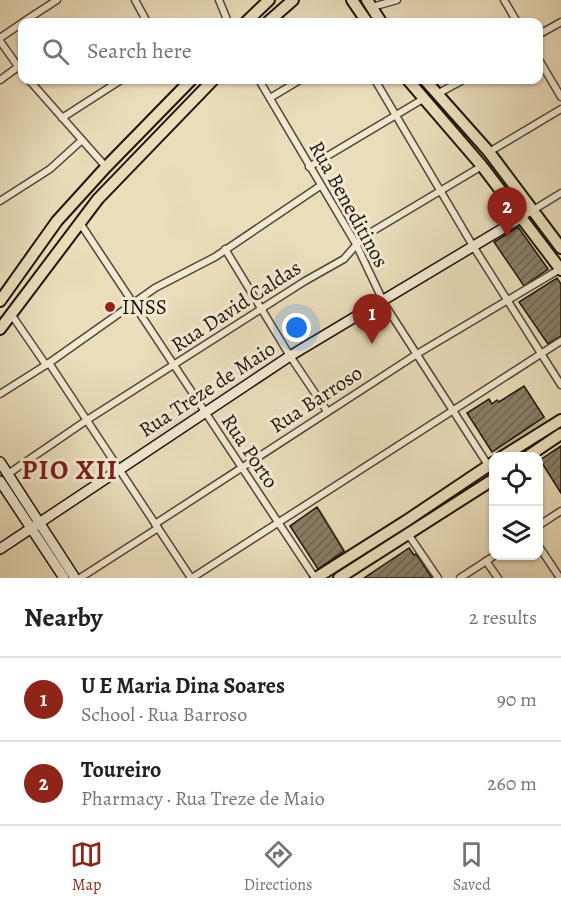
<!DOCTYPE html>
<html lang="en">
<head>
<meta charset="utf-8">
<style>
	body { margin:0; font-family:Alegreya,serif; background:#f2f2f2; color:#202124 }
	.controls { position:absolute; right:18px; bottom:18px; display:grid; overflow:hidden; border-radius:12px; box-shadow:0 2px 4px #0004 }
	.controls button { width:54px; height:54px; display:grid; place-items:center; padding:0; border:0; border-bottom:2px solid #e0e0e0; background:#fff; color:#202124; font:30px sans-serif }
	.you { position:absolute; left:297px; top:328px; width:21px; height:21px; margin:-15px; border:4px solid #fff; border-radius:50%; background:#1a73e8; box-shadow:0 0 0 9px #1a73e833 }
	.badge { display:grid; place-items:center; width:39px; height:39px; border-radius:50%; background:#8f2418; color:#fff; font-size:20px; font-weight:700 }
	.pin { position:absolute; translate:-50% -50px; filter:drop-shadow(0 2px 3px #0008) }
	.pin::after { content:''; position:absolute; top:32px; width:21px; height:18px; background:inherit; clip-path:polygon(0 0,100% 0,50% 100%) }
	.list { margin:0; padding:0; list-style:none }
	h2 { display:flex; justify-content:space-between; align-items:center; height:78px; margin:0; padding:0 24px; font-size:26px }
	h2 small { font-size:20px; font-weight:400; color:#757577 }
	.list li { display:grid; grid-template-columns:39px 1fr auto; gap:18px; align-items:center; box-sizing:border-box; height:84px; padding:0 24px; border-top:2px solid #e0e0e0 }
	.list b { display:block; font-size:22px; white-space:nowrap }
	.list p { margin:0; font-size:20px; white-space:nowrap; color:#757577 }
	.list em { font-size:20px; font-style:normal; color:#757577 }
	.icon { flex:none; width:33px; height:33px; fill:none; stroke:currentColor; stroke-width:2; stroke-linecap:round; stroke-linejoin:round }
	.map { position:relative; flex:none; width:561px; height:578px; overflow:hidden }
	.search { position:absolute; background:#fff; box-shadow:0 2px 4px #0004; left:18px; right:18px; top:18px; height:66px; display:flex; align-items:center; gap:15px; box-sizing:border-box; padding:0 21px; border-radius:12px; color:#757577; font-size:22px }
	.sheet { height:246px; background:#fff }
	nav { display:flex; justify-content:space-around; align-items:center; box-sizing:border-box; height:84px; border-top:2px solid #e0e0e0; background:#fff; font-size:16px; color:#757577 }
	nav a { display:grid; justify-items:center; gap:3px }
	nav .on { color:#8f2418 }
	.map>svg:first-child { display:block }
	.shadow { fill:#0003 }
	.building { fill:url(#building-hatch); stroke:#1d140b; stroke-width:1.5 }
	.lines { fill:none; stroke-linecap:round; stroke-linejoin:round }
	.street-casing { stroke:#504637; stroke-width:9 }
	.secondary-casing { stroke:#1d140b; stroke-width:12 }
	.primary-casing { stroke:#1d140b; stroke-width:14 }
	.street { stroke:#f1e9d2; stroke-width:6 }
	.secondary { stroke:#f1e9d2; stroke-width:9 }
	.primary { stroke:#eaddba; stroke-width:10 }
	.poi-dot { fill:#8f2418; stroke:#f1e9d2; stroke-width:2 }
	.labels { text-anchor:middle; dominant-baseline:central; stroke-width:6; stroke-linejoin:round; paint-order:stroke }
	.street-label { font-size:21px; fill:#1d140b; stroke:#f1e9d2 }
	.poi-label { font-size:21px; fill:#1d140b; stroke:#f1e9d2; text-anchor:start }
	.district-label { font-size:27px; font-weight:bold; letter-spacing:1.5px; fill:#7a1f14; stroke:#f1e9d2 }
</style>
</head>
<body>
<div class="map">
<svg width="561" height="578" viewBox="0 0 561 578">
	<defs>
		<pattern id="building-hatch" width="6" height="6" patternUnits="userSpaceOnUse" patternTransform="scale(1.5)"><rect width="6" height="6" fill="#887d66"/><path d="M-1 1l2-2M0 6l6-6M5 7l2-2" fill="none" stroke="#6f6552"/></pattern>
	</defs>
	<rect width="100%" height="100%" fill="#eaddba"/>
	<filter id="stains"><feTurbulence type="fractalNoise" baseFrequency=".00333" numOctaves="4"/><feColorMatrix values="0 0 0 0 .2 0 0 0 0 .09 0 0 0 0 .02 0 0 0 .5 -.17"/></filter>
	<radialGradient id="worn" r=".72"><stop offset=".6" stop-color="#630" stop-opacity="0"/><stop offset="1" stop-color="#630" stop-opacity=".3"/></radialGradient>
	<g class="shadow">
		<polygon points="518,229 521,231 551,271 529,287 525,285 496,242"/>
		<polygon points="557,280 561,282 561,340 553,345 549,343"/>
		<polygon points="524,388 527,390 547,420 497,453 493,451 489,400 494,404 499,403"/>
		<polygon points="317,508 321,510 347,553 322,570 319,567"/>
		<polygon points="409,550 420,557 433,578 366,578"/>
	</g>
	<g class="building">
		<polygon points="518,227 548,269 524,286 494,242"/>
		<polygon points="557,278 561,284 561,336 548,344 519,302"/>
		<polygon points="524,386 544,417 492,452 467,413 489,399 492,404 497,400 499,402"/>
		<polygon points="561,446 561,493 540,460"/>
		<polygon points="317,507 344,551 318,569 290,526"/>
		<polygon points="409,548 414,555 416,554 432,578 364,578"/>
	</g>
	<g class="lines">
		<defs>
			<g id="street">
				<polyline points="135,0 147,22"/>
				<polyline points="219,0 228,22"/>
				<polyline points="504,0 517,22"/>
				<polyline points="372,7 397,0"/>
				<polyline points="23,22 57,0"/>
				<polyline points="538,35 561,22"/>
				<polyline points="0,38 22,23"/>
				<polyline points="0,41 22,72"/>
				<polyline points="538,58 561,97"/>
				<polyline points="0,80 18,67"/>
				<polyline points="29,80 106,167"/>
				<polyline points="259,80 356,244 385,305 488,465"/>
				<polyline points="375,80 473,246 561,385"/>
				<polyline points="437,94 463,80"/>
				<polyline points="270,98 300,80"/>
				<polyline points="62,118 121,80"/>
				<polyline points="489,152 561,109"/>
				<polyline points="309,167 423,99"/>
				<polyline points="0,201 50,169 82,140"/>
				<polyline points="522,217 561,193"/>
				<polyline points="80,223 315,578"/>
				<polyline points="225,249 290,356 327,411"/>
				<polyline points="11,314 46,365"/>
				<polyline points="49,363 191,578"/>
				<polyline points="0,394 49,363 155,288 215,257 320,186"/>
				<polyline points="8,474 87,420 305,281 344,259 363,237 482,166"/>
				<polyline points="155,524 417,354 560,269"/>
				<polyline points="538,526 561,511"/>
				<polyline points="408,534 438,578"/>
				<polyline points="538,545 560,578"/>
				<polyline points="486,561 498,578"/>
				<polyline points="80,578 158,528"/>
				<polyline points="192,578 561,341"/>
				<polyline points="460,578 494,556"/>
			</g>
			<g id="secondary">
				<polyline points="0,462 75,578"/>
				<polyline points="0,481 64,578"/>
				<polyline points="0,549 290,356 522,217"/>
			</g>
			<g id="primary">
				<polyline points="352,0 367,22"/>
				<polyline points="367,0 381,22"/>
				<polyline points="246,22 269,0"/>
				<polyline points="268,22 293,0"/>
				<polyline points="408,80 482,166 561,270"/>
				<polyline points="425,80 489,152 561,248"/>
				<polyline points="0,301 57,221 106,167 191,80"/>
				<polyline points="0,329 98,199 213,80"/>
				<polyline points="502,457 561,420"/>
				<polyline points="527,457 561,434"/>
				<polyline points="316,578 406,521 494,462"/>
				<polyline points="339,578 494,479"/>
			</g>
		</defs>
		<use href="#street" class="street-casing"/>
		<use href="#secondary" class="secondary-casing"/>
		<use href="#primary" class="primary-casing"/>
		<use href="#street" class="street"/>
		<use href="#secondary" class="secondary"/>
		<use href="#primary" class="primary"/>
	</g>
	<circle class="poi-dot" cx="110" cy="307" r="6"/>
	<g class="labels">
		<g class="street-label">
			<text transform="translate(349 204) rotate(61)">Rua Beneditinos</text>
			<text transform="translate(236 306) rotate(-33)">Rua David Caldas</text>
			<text transform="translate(207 389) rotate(-33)">Rua Treze de Maio</text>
			<text transform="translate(316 399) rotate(-33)">Rua Barroso</text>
			<text transform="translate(250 451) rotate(56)">Rua Porto</text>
		</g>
		<g class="poi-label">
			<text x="122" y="307">INSS</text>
		</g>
		<g class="district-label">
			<text x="70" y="470">PIO XII</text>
		</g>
	</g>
	<rect width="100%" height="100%" filter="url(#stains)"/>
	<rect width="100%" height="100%" fill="url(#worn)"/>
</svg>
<div class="controls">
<button><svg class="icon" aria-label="locate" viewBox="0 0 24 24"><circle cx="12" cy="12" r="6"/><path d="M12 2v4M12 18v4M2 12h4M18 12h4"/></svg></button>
<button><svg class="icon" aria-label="layers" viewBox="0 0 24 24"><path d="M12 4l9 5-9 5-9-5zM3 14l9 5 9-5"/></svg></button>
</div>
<div class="you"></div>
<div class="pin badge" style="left:372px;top:344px">1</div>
<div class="pin badge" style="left:507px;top:237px">2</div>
<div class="search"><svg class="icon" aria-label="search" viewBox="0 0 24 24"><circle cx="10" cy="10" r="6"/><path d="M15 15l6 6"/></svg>Search here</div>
</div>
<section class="sheet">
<h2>Nearby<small>2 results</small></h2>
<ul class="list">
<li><span class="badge">1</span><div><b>U E Maria Dina Soares</b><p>School · Rua Barroso</p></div><em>90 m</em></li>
<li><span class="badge">2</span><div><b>Toureiro</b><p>Pharmacy · Rua Treze de Maio</p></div><em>260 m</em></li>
</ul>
</section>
<nav>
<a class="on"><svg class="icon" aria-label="map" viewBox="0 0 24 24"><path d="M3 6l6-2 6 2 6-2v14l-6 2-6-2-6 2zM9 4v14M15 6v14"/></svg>Map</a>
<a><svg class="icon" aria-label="directions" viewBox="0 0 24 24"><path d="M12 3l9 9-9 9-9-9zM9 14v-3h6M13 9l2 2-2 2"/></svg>Directions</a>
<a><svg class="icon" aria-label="saved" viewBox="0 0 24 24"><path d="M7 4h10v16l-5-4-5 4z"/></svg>Saved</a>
</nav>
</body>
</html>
